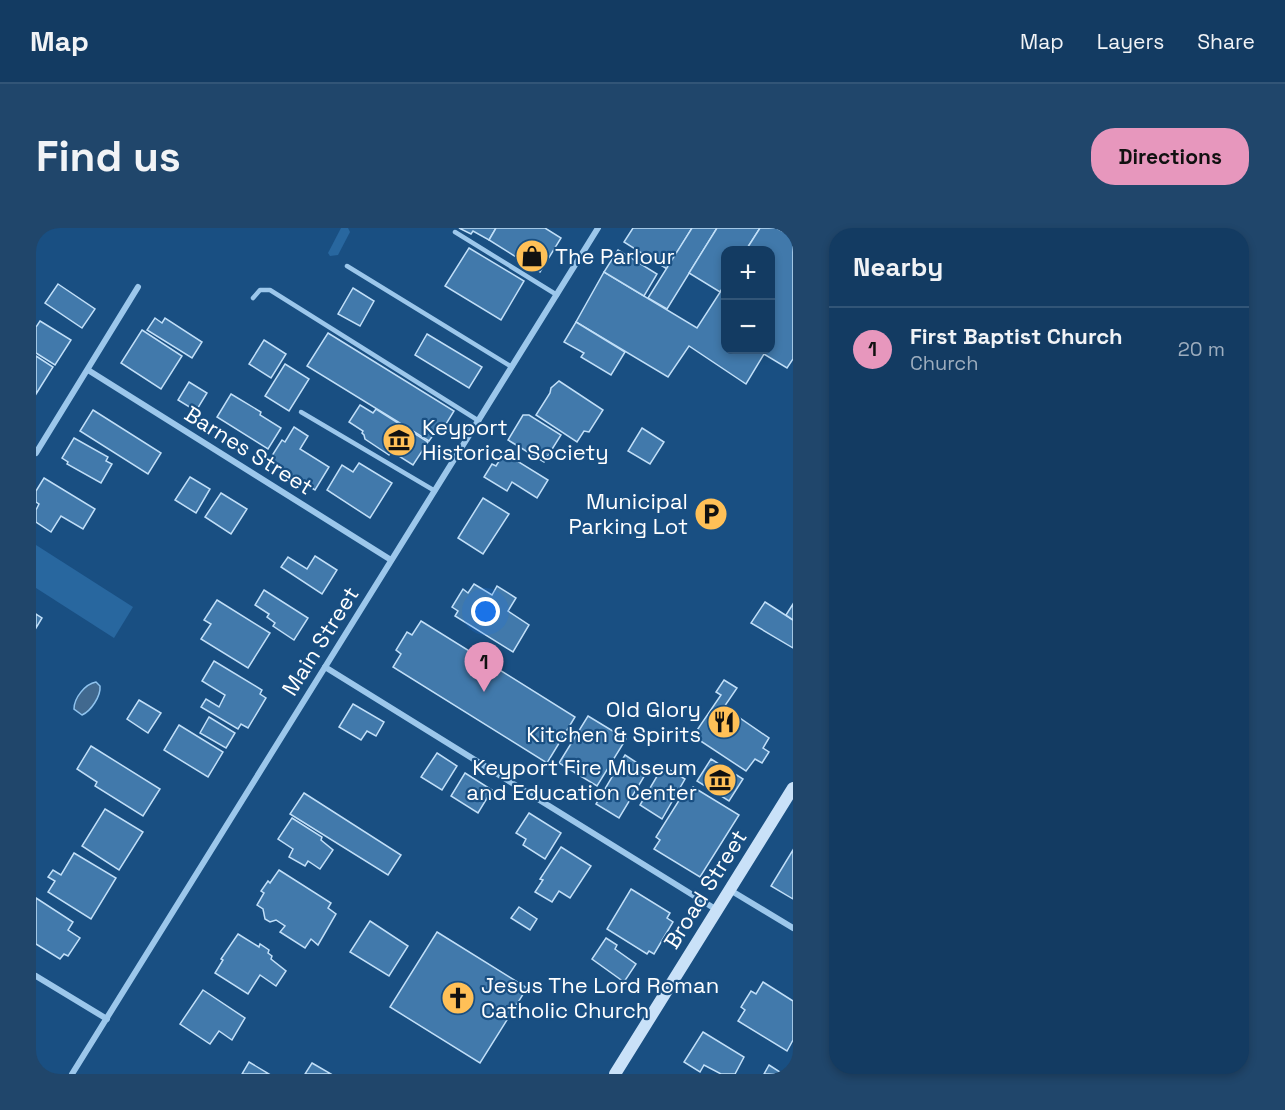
<!DOCTYPE html>
<html lang="en">
<head>
<meta charset="utf-8">
<style>
	body { margin:0; font-family:"Space Grotesk",sans-serif; background:#20466b; color:#f1f3f6 }
	.controls { position:absolute; right:18px; top:18px; display:grid; overflow:hidden; border-radius:12px; box-shadow:0 3px 9px #0003 }
	.controls button { width:54px; height:54px; display:grid; place-items:center; padding:0; border:0; border-bottom:2px solid #325577; background:#133b62; color:#f1f3f6; font:30px sans-serif }
	.you { position:absolute; left:450px; top:384px; width:21px; height:21px; margin:-15px; border:4px solid #fff; border-radius:50%; background:#1a73e8; box-shadow:0 0 0 9px #1a73e833 }
	.badge { display:grid; place-items:center; width:39px; height:39px; border-radius:50%; background:#e797bd; color:#111; font-size:20px; font-weight:700 }
	.pin { position:absolute; translate:-50% -50px; filter:drop-shadow(0 2px 3px #0008) }
	.pin::after { content:''; position:absolute; top:32px; width:21px; height:18px; background:inherit; clip-path:polygon(0 0,100% 0,50% 100%) }
	.list { margin:0; padding:0; list-style:none }
	h2 { display:flex; justify-content:space-between; align-items:center; height:78px; margin:0; padding:0 24px; font-size:26px }
	h2 small { font-size:20px; font-weight:400; color:#9dadbe }
	.list li { display:grid; grid-template-columns:39px 1fr auto; gap:18px; align-items:center; box-sizing:border-box; height:84px; padding:0 24px; border-top:2px solid #325577 }
	.list b { display:block; font-size:22px; white-space:nowrap }
	.list p { margin:0; font-size:20px; white-space:nowrap; color:#9dadbe }
	.list em { font-size:20px; font-style:normal; color:#9dadbe }
	.map { position:relative; flex:none; width:757px; height:846px; overflow:hidden; border-radius:24px }
	header { display:flex; align-items:center; gap:36px; box-sizing:border-box; height:84px; padding:0 30px; background:#133b62; border-bottom:2px solid #325577 }
	header strong { font-size:28px }
	nav { display:flex; gap:33px; margin-inline-start:auto; font-size:21px }
	.intro { display:flex; align-items:center; justify-content:space-between; box-sizing:border-box; height:144px; padding:0 36px }
	h1 { margin:0; font-size:42px }
	.button { padding:15px 27px; border-radius:24px; background:#e797bd; color:#111; font-size:21px; font-weight:700 }
	main { display:flex; gap:36px; padding:0 36px }
	aside { flex:1; background:#133b62; border-radius:24px; box-shadow:0 3px 9px #0003 }
	.map>svg:first-child { display:block }
	.green { fill:#28679f }
	.water { fill:#41698f; stroke:#8fc3ee; stroke-width:1.5 }
	.building { fill:#4179ab; stroke:#c1dff8; stroke-width:1.5 }
	.lines { fill:none; stroke-linecap:round; stroke-linejoin:round }
	.lane { stroke:#9cc7eb; stroke-width:4.5 }
	.street { stroke:#9cc7eb; stroke-width:6 }
	.secondary { stroke:#c9e1f8; stroke-width:12 }
	.labels { text-anchor:middle; dominant-baseline:central; stroke-width:4.5; stroke-linejoin:round; paint-order:stroke }
	.poi-label { font-size:22px; fill:#fff; stroke:#194f82; text-anchor:start }
	.street-label { font-size:22px; fill:#fff; stroke:#194f82 }
</style>
</head>
<body>
<header>
<strong>Map</strong>
<nav><a>Map</a><a>Layers</a><a>Share</a></nav>
</header>
<div class="intro"><h1>Find us</h1><a class="button">Directions</a></div>
<main>
<div class="map">
<svg width="757" height="846" viewBox="0 0 757 846">
	<rect width="100%" height="100%" fill="#194f82"/>
	<g class="green">
		<polygon points="305,0 312,0 314,4 302,27 294,28 292,25"/>
		<polygon points="0,317 97,379 78,410 0,360"/>
	</g>
	<path class="water" d="M60 454 64 458C65 468 55 483 46 487L38 481C38 470 49 456 60 454Z"/>
	<g class="building">
		<polygon points="423,0 460,0 453,12 437,3 435,6"/>
		<polygon points="460,0 509,0 525,10 504,44 453,12"/>
		<polygon points="597,0 656,0 631,41 588,14"/>
		<polygon points="656,0 681,0 631,81 612,70"/>
		<polygon points="681,0 724,0 710,22 690,22 690,55 684,64 653,45"/>
		<polygon points="724,0 740,0 757,8 757,131 751,140 728,126 710,156 653,118 632,149 540,94 568,44 661,100 690,55 690,122 734,122 734,22 710,22"/>
		<polygon points="433,20 488,53 465,92 409,58"/>
		<polygon points="582,22 621,46 608,68 568,44"/>
		<polygon points="22,56 59,81 46,100 9,75"/>
		<polygon points="317,60 338,73 324,98 302,86"/>
		<polygon points="119,90 126,95 129,90 166,114 156,130 111,102"/>
		<polygon points="4,93 35,112 19,137 0,125 0,99"/>
		<polygon points="540,94 589,124 575,147 545,129 548,125 528,114"/>
		<polygon points="106,102 146,128 125,161 85,135"/>
		<polygon points="292,105 418,183 404,206 400,203 393,213 271,138"/>
		<polygon points="391,106 446,139 433,160 379,127"/>
		<polygon points="228,112 250,126 235,150 213,136"/>
		<polygon points="0,128 17,139 0,166"/>
		<polygon points="249,136 273,151 253,183 229,168"/>
		<polygon points="523,153 567,182 553,204 548,203 541,214 500,187 514,165 515,160"/>
		<polygon points="153,154 171,165 160,183 142,172"/>
		<polygon points="195,166 225,184 224,187 245,200 232,221 181,189"/>
		<polygon points="324,177 337,185 340,181 392,214 377,237 355,223 353,227 329,211 328,207 326,205 327,203 313,194"/>
		<polygon points="57,182 125,225 112,246 44,203"/>
		<polygon points="487,187 493,187 525,207 508,234 472,212"/>
		<polygon points="258,199 272,208 264,221 293,239 279,262 232,234 246,212 249,214"/>
		<polygon points="606,200 628,214 614,236 592,223"/>
		<polygon points="38,210 72,229 70,233 76,236 65,255 31,236 32,234 26,230"/>
		<polygon points="468,225 512,252 501,270 476,254 471,263 448,249 456,236 460,238"/>
		<polygon points="323,235 356,255 334,290 291,262 306,237 317,244"/>
		<polygon points="154,249 174,261 160,285 139,272"/>
		<polygon points="8,250 59,281 47,301 25,288 15,304 0,294 0,282 3,276 0,274 0,263"/>
		<polygon points="185,265 211,281 195,306 169,289"/>
		<polygon points="447,270 473,286 447,326 422,310"/>
		<polygon points="279,328 301,342 286,366 245,339 252,329 271,341"/>
		<polygon points="438,356 456,367 461,358 480,370 472,383 493,397 477,424 419,388 422,383 416,379 427,361 432,365"/>
		<polygon points="228,362 272,390 258,412 237,398 239,395 231,389 233,386 219,377"/>
		<polygon points="181,372 234,405 212,440 165,411 175,396 168,392"/>
		<polygon points="729,374 757,392 757,420 715,395"/>
		<polygon points="757,376 757,392 750,387"/>
		<polygon points="0,386 6,390 0,400"/>
		<polygon points="385,393 539,489 511,535 357,439 365,426 360,422 371,404 376,407"/>
		<polygon points="178,433 226,462 224,466 230,470 212,500 205,496 202,501 165,479 170,471 183,479 189,467 166,453"/>
		<polygon points="688,452 701,460 688,479 733,510 727,520 733,524 726,535 719,531 710,543 657,508 685,467 680,464"/>
		<polygon points="103,472 125,485 112,505 91,491"/>
		<polygon points="317,476 348,494 340,508 331,503 325,512 303,499"/>
		<polygon points="552,488 590,511 561,558 523,535"/>
		<polygon points="173,489 199,505 190,520 164,505"/>
		<polygon points="143,497 187,524 172,549 128,522"/>
		<polygon points="55,518 124,561 107,588 59,558 61,554 41,541"/>
		<polygon points="401,525 421,538 406,562 385,549"/>
		<polygon points="589,527 612,542 583,590 560,576"/>
		<polygon points="675,531 707,551 693,573 661,553"/>
		<polygon points="627,538 649,551 626,591 604,577"/>
		<polygon points="429,545 456,562 442,585 415,568"/>
		<polygon points="657,559 703,587 664,649 618,621 624,612 620,609 647,566 651,568"/>
		<polygon points="268,565 365,627 352,647 254,586"/>
		<polygon points="69,581 107,604 83,642 46,618"/>
		<polygon points="493,585 525,605 509,631 487,617 490,611 480,605"/>
		<polygon points="256,590 286,609 285,612 297,622 284,641 272,633 269,638 253,629 257,621 242,611"/>
		<polygon points="525,619 555,638 534,670 523,663 516,674 499,664 507,652 504,651"/>
		<polygon points="757,622 757,671 735,658"/>
		<polygon points="38,625 80,650 55,691 12,664 19,653 12,649 17,642 25,647"/>
		<polygon points="243,642 295,675 292,680 300,686 282,717 275,711 269,720 244,704 249,698 240,692 234,694 229,691 227,681 221,677 228,665 225,663 232,653 234,655"/>
		<polygon points="595,661 634,685 631,690 637,694 618,726 613,723 611,726 571,701"/>
		<polygon points="0,670 37,694 32,702 44,710 32,728 28,726 24,731 0,716"/>
		<polygon points="483,679 501,691 494,702 475,690"/>
		<polygon points="334,693 372,718 353,748 314,724"/>
		<polygon points="401,704 491,760 444,835 354,779"/>
		<polygon points="202,706 223,719 224,716 233,722 232,725 236,728 235,731 250,743 240,758 224,747 212,766 179,745 187,732 185,731"/>
		<polygon points="570,710 581,717 579,721 600,736 588,754 556,731"/>
		<polygon points="727,754 757,773 757,812 751,823 702,793 709,782 705,779 715,763 720,766"/>
		<polygon points="167,762 209,790 196,812 183,803 174,816 144,796"/>
		<polygon points="667,804 708,829 699,846 685,846 668,837 664,844 648,834"/>
		<polygon points="213,834 233,846 206,846"/>
		<polygon points="276,835 295,846 269,846"/>
		<polygon points="733,837 747,846 728,846"/>
	</g>
	<g class="lines">
		<g class="lane">
			<polyline points="419,4 521,67"/>
			<polyline points="311,38 476,139"/>
			<polyline points="217,70 224,62 234,62 443,193"/>
			<polyline points="265,184 399,263"/>
		</g>
		<g class="street">
			<polyline points="52,142 355,332"/>
			<polyline points="0,225 102,59"/>
			<polyline points="289,439 681,682"/>
			<polyline points="694,662 757,700"/>
			<polyline points="0,748 71,791"/>
			<polyline points="36,846 562,0"/>
		</g>
		<polyline class="secondary" points="579,846 757,560"/>
	</g>
	<defs>
		<symbol id="shop-disc" viewBox="-11 -11 22 22"><circle r="9.5" fill="#ffc057" stroke="#194f82"/><path d="M-5-2.5h2.3a2.7 3.5 0 0 1 5.4 0H5L5.5 6h-11ZM-1.5-2.5h3a1.5 2.3 0 0 0-3 0Z" fill="#111"/></symbol>
		<symbol id="museum-disc" viewBox="-11 -11 22 22"><circle r="9.5" fill="#ffc057" stroke="#194f82"/><path d="M0-6L6-3V-2H-6V-3ZM-5-1h2V3h-2ZM-1-1h2V3h-2ZM3-1h2V3H3ZM-6 4H6V6H-6Z" fill="#111"/></symbol>
		<symbol id="parking-disc" viewBox="-11 -11 22 22"><circle r="9.5" fill="#ffc057" stroke="#194f82"/><path d="M-3.5-5.5H1a3.5 3.5 0 0 1 0 7H-1V5.5H-3.5ZM-1-3.4V-.6H.8a1.4 1.4 0 0 0 0-2.8Z" fill="#111"/></symbol>
		<symbol id="restaurant-disc" viewBox="-11 -11 22 22"><circle r="9.5" fill="#ffc057" stroke="#194f82"/><path d="M-5-6h1v4h1v-4h1v4h1v-4h1v5L-1.5 .5V6h-2V.5L-5-1ZM5-6V6H3V1.5H1.5Q1.5-4 5-6Z" fill="#111"/></symbol>
		<symbol id="church-disc" viewBox="-11 -11 22 22"><circle r="9.5" fill="#ffc057" stroke="#194f82"/><path d="M-1.2-6h2.4v3.5h3.3v2.4h-3.3V6h-2.4V-.1h-3.3v-2.4h3.3Z" fill="#111"/></symbol>
	</defs>
	<g fill-rule="evenodd">
		<use href="#shop-disc" x="477" y="9" width="38" height="38"/>
		<use href="#museum-disc" x="344" y="193" width="38" height="38"/>
		<use href="#parking-disc" x="656" y="267" width="38" height="38"/>
		<use href="#restaurant-disc" x="669" y="475" width="38" height="38"/>
		<use href="#museum-disc" x="665" y="533" width="38" height="38"/>
		<use href="#church-disc" x="403" y="751" width="38" height="38"/>
	</g>
	<g class="labels">
		<g class="poi-label">
			<text x="519" y="28">The Parlour</text>
			<text x="386" y="199">Keyport<tspan x="386" dy="25">Historical Society</tspan></text>
			<text x="652" y="273" text-anchor="end">Municipal<tspan x="652" dy="25">Parking Lot</tspan></text>
			<text x="665" y="481" text-anchor="end">Old Glory<tspan x="665" dy="25">Kitchen &amp; Spirits</tspan></text>
			<text x="661" y="539" text-anchor="end">Keyport Fire Museum<tspan x="661" dy="25">and Education Center</tspan></text>
			<text x="445" y="757">Jesus The Lord Roman<tspan x="445" dy="25">Catholic Church</tspan></text>
		</g>
		<g class="street-label">
			<text transform="translate(213 222) rotate(32)">Barnes Street</text>
			<text transform="translate(284 413) rotate(-58)">Main Street</text>
			<text transform="translate(669 661) rotate(-58)">Broad Street</text>
		</g>
	</g>
</svg>
<div class="controls">
<button>+</button>
<button>−</button>
</div>
<div class="you"></div>
<div class="pin badge" style="left:448px;top:464px">1</div>
</div>
<aside>
<h2>Nearby<small></small></h2>
<ul class="list">
<li><span class="badge">1</span><div><b>First Baptist Church</b><p>Church</p></div><em>20 m</em></li>
</ul>
</aside>
</main>
</body>
</html>
